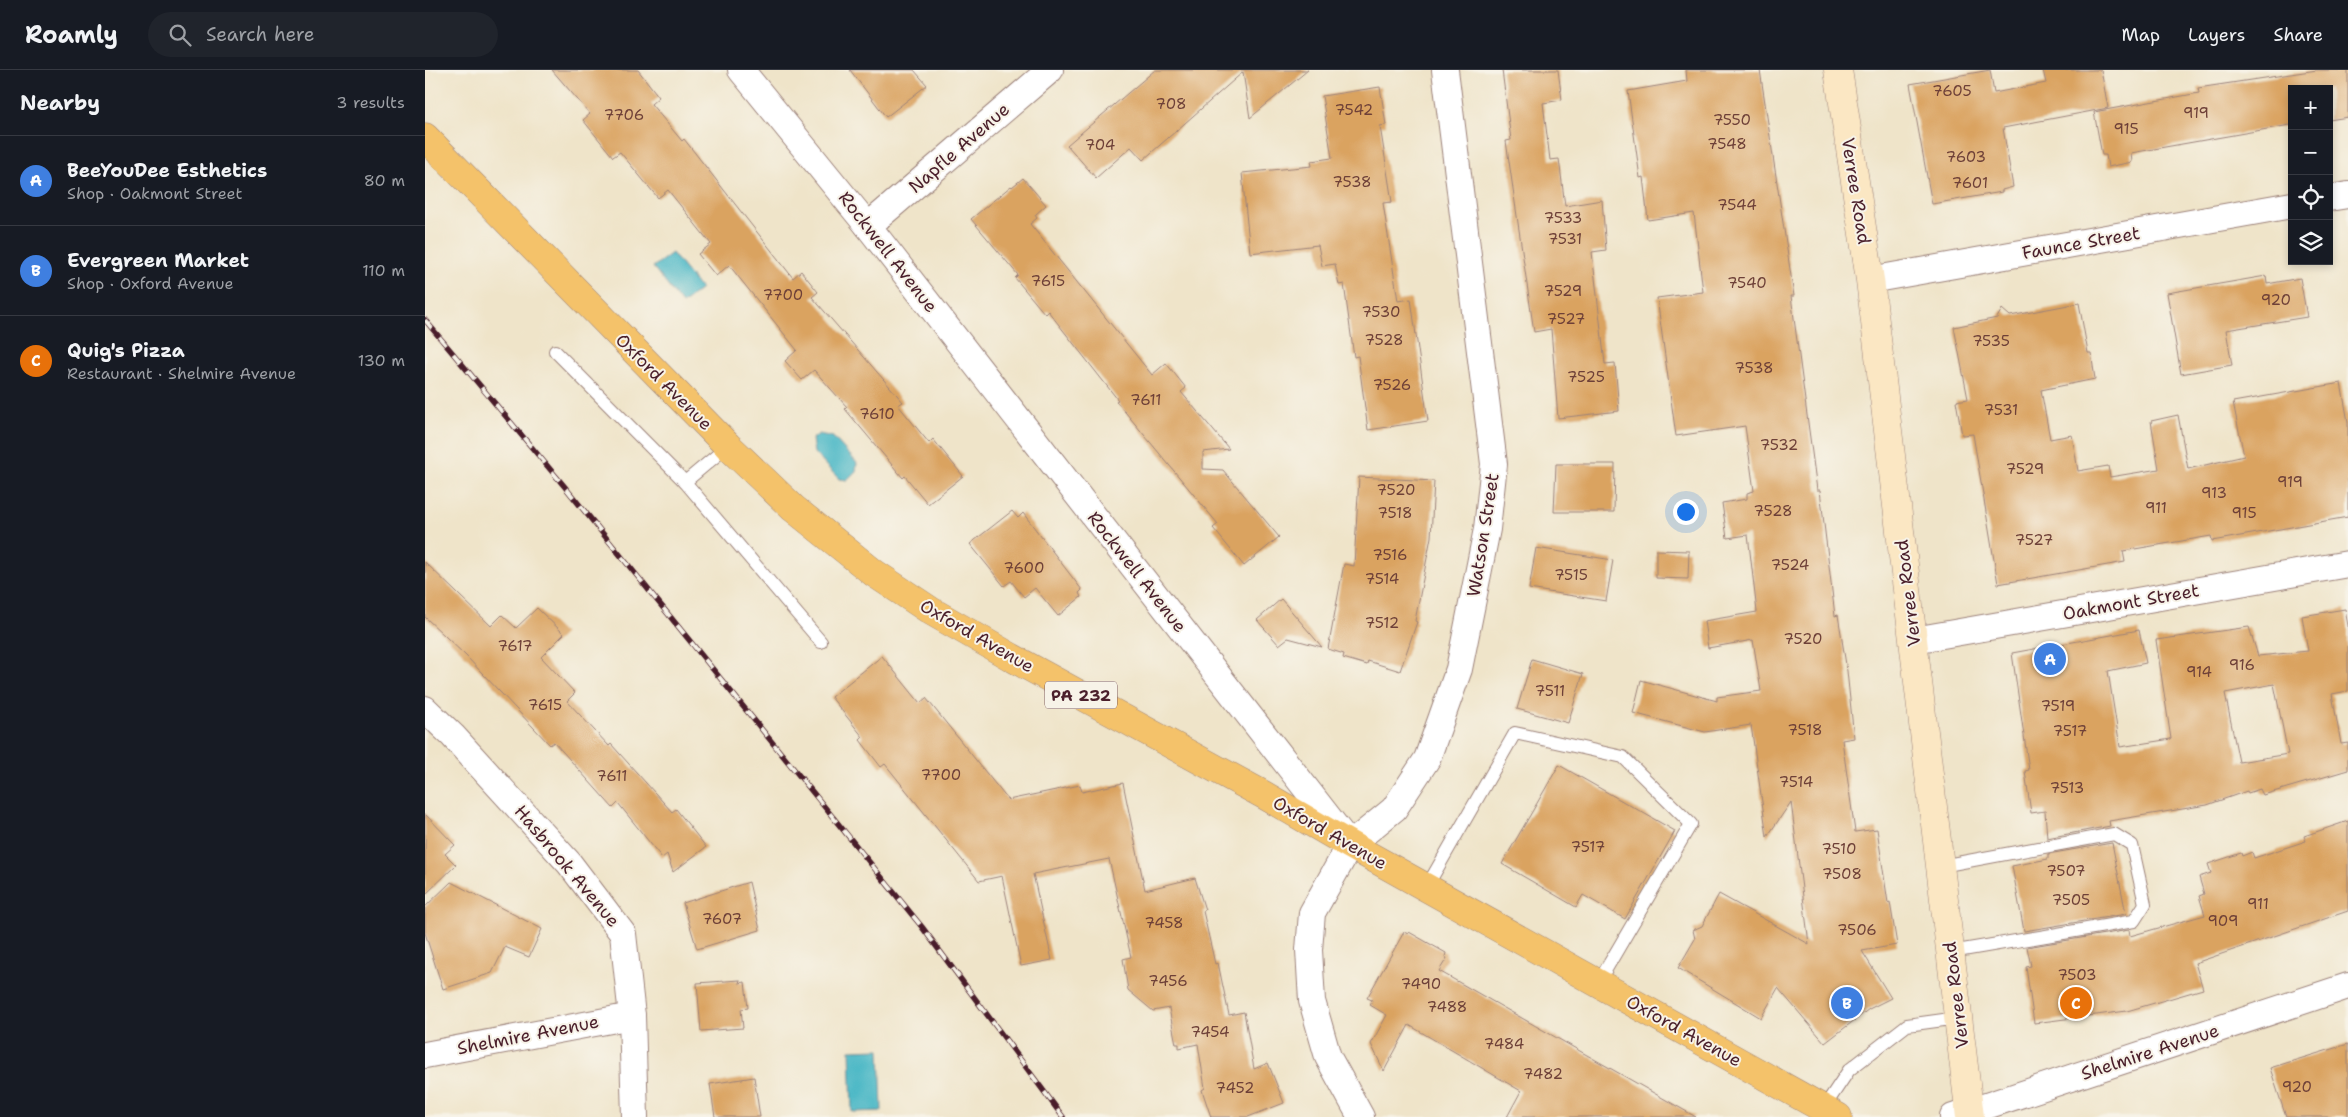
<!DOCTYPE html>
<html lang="en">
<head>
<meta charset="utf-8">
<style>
	body { margin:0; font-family:"Shantell Sans",sans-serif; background:#20242c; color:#f1f3f6 }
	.controls { position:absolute; right:15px; top:15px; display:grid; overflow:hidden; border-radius:0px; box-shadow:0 2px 8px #0003 }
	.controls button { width:45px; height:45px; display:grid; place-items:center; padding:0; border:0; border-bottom:1px solid #363941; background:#171b24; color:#f1f3f6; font:25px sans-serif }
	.you { position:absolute; left:1260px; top:441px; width:18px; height:18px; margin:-12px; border:4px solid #fff; border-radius:50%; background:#1a73e8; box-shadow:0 0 0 8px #1a73e833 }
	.badge { display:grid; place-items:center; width:32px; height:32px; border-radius:50%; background:#0f766e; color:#fff; font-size:16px; font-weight:700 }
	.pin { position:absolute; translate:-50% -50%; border:2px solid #fff; box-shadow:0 1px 5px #0006 }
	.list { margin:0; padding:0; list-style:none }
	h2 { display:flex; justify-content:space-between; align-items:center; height:65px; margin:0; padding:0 20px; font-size:21px }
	h2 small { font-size:16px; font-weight:400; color:#9ea1a6 }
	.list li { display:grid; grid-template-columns:32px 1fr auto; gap:15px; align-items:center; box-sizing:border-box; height:90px; padding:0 20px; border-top:1px solid #363941 }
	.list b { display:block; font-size:19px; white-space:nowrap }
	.list p { margin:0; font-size:16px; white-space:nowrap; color:#9ea1a6 }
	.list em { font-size:16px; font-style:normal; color:#9ea1a6 }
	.icon { flex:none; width:28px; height:28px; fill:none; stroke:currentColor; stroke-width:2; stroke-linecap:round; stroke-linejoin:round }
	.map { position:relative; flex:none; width:1923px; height:1047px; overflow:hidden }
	header { display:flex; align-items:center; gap:30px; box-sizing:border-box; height:70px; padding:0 25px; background:#171b24; border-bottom:1px solid #363941 }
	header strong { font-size:24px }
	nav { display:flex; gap:28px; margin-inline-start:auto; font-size:18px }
	.search { width:350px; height:45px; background:#20242c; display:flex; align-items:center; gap:12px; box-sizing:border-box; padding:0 18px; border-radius:28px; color:#9ea1a6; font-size:19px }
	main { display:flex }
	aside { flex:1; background:#171b24 }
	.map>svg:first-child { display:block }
	.water { fill:#4bb8c6; stroke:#4a6c78 }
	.building { fill:#daa360; fill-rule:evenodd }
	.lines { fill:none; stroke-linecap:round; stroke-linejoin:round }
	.lane-casing { stroke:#9c827a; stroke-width:14 }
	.street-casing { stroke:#9c827a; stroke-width:28 }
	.secondary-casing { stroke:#9c827a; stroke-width:29 }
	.primary-casing { stroke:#9c827a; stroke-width:29 }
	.lane { stroke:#fff; stroke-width:12 }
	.street { stroke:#fff; stroke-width:26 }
	.secondary { stroke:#fbe7c3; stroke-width:28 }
	.primary { stroke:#f4c26a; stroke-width:28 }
	.rail-casing { stroke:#4a1f2b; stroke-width:5.5 }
	.rail { stroke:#f7f3e8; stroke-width:4; stroke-dasharray:11; stroke-linecap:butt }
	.labels { text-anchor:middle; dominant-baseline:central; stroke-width:4; stroke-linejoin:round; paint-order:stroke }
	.number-label { font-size:15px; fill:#6e4038 }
	.shield { fill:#f7f3e8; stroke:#7e5f64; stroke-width:1 }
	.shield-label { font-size:16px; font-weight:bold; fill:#4a1f2b }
	.street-label { font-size:18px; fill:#4a1f2b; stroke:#f7f3e8 }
</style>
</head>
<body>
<header>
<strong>Roamly</strong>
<div class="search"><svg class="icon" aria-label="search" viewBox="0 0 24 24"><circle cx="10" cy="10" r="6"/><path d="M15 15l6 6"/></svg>Search here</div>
<nav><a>Map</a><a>Layers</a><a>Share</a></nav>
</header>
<main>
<aside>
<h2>Nearby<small>3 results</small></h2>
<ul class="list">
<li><span class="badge" style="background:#3f7fe0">A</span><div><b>BeeYouDee Esthetics</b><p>Shop · Oakmont Street</p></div><em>80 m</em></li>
<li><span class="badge" style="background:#3f7fe0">B</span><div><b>Evergreen Market</b><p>Shop · Oxford Avenue</p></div><em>110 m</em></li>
<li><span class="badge" style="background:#e8710a">C</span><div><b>Quig's Pizza</b><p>Restaurant · Shelmire Avenue</p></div><em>130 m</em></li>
</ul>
</aside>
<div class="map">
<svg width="1923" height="1047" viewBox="0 0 1923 1047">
	<rect width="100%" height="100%" fill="#f7f3e8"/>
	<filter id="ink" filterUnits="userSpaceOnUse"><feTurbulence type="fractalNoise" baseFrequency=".02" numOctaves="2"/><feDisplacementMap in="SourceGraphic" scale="10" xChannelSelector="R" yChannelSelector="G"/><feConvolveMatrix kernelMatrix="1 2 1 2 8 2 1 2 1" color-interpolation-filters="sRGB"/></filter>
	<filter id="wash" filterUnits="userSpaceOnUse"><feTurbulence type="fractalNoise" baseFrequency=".0096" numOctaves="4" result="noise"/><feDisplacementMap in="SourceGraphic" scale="20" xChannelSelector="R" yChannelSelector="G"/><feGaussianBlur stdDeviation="1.12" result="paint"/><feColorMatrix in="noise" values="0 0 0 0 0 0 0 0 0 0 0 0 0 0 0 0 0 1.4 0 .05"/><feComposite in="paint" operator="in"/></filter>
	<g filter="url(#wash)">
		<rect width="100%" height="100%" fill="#efe4c9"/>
		<g class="water">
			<polygon points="247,183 276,219 257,234 228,197"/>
			<polygon points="394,364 408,367 432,393 431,401 422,410 414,409 389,383 387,369"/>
			<polygon points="455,979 457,1041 427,1042 425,980"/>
		</g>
		<g id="blocks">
			<g class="building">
				<polygon points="127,0 213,0 234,27 226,34 257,71 259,69 368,208 376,201 393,222 387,227 478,332 473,335 504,373 508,369 538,406 503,434 480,406 478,408 420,339 422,337 389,300 377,310 360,291 372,280 304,195 291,206 273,184 286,174 243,120 233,128 195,82 188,87 158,50 165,44"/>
				<polygon points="425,0 489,0 502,15 461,47"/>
				<polygon points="730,0 883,0 825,48 818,2 718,90 706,77 671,108 642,75"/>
				<polygon points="1077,0 1133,0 1137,30 1118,33 1125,90 1134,89 1140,136 1177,130 1181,180 1167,182 1180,294 1190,293 1194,341 1133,348 1126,259 1109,262 1081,71 1086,70"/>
				<polygon points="1261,0 1335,0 1369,226 1366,226 1392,420 1395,420 1410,546 1413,545 1422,601 1429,668 1417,670 1430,762 1452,759 1463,833 1465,832 1472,875 1437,881 1466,928 1444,939 1400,973 1353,918 1336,948 1253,898 1270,869 1268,860 1277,856 1294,824 1384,874 1366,732 1342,767 1326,655 1280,662 1208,643 1216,610 1292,631 1292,627 1336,621 1328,570 1283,578 1279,551 1332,542 1323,465 1302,468 1297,433 1322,429 1322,423 1329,421 1320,356 1251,366 1232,228 1278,222 1269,143 1223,150 1218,107 1215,108 1203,21 1262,11"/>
				<polygon points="1565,0 1569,23 1621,13 1618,0 1676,0 1683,38 1578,58 1588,117 1577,120 1577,122 1507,134 1485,14"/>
				<polygon points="1892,0 1923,0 1923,47 1904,50 1904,19 1867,19 1867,57 1865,55 1706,83 1707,92 1683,97 1681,85 1677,85 1669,42 1774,23 1773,18"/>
				<polygon points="955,17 961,55 955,56 967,132 958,133 973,231 986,229 1003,351 943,360 933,286 929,287 919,214 914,215 910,194 897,196 893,175 825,183 817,103 887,96 886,91 907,88 897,26"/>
				<polygon points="598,108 621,135 610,145 612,148 605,154 727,305 741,293 761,318 756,322 804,379 778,382 778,399 798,400 854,467 819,496 788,458 793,454 691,331 693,330 623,241 620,244 590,208 593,205 546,149 586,116 587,117"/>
				<polygon points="1841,206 1842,214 1875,208 1882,247 1801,260 1807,295 1756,304 1742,223"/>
				<polygon points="1654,233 1663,283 1666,283 1670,309 1616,320 1625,369 1647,365 1653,401 1683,396 1685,407 1734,399 1726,351 1753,345 1763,399 1819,386 1808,332 1916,313 1923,352 1923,447 1787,471 1786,466 1698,481 1700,492 1573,514 1548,364 1537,365 1531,331 1543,329 1529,257 1572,248 1577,239 1585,246"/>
				<polygon points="1131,394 1190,394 1189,442 1129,442"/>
				<polygon points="934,407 1009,411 1006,467 990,551 992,552 975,601 943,591 942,595 918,588 919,584 903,579 919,494 929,496"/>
				<polygon points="587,441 593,448 598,443 657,520 654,523 656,527 633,546 610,518 599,527 586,511 579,516 545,474"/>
				<polygon points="1111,478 1188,490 1181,531 1104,519"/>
				<polygon points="1231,480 1264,481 1263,509 1231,508"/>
				<polygon points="0,492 66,556 77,545 91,558 112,538 139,564 116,587 150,623 142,631 184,676 186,674 247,742 251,739 281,777 248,802 242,784 237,788 193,733 188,738 129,672 125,675 41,586 0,547"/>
				<polygon points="856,529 897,577 863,568 854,575 832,550"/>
				<path d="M1920 539 1923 556V621L1907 624 1916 674 1923 673V700L1838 725 1835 719 1823 723 1822 721 1782 735 1684 751 1685 756 1622 768 1620 741 1606 743 1600 701 1604 700 1587 583 1714 560 1721 593 1683 601 1695 677 1746 669 1731 570 1824 557 1833 586 1883 581 1877 546ZM1849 614 1863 684 1814 692 1800 623Z"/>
				<polygon points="457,586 495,633 501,628 583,730 655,715 657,722 698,713 720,820 770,808 780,840 778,841 790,894 793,893 804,945 819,942 829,999 843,993 859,1033 823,1047 786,1047 777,1020 780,1018 773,974 754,978 754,974 751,974 744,938 728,941 703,920 698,889 706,887 684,789 608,804 627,890 596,896 577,806 554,811 460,694 456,697 435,670 438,667 406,627"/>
				<polygon points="1107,589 1158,604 1143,653 1092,639"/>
				<polygon points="1134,695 1250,761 1200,849 1158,825 1151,837 1077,794"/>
				<polygon points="0,744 30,775 20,784 31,795 0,825"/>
				<polygon points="1923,751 1923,841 1770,893 1778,919 1702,941 1609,953 1601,897 1606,896 1602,877 1704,860 1705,866 1780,845 1774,826 1779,824 1774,807 1786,803 1783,794 1816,783 1817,786 1827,782 1829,788 1881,771 1879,766"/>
				<polygon points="1687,773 1701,844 1599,861 1587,796 1623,789 1623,784"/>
				<polygon points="26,812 117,859 104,887 80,877 67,903 18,919 0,863 0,837"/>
				<polygon points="324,812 335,860 272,879 258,833"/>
				<polygon points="979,862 983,864 984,862 1021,883 1020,887 1022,888 1014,901 1271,1047 1082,1047 1096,1021 984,955 959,1001 946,974 962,945 945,935 947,930 942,928"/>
				<polygon points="315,910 314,913 320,912 323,938 316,939 318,958 276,961 272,913"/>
				<polygon points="1923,974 1923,1047 1861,1047 1845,998"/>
				<polygon points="329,1007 335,1047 290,1047 285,1014"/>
			</g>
		</g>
	</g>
	<g filter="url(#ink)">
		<use href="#blocks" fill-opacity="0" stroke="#9c827a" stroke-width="1"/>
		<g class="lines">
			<defs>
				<g id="lane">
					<polyline points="130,281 260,412 303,376"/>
					<polyline points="260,412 396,572"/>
					<polyline points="1516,796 1689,764 1707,775 1720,834 1709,851 1526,882"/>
					<polyline points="1001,818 1090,663 1198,687 1266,754 1173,913"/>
					<polyline points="1398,1039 1424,1000 1482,955 1533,948"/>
				</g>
				<g id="street">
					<polyline points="316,0 443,156 925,775"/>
					<polyline points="1904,128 1923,125"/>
					<polyline points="443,156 625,0"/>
					<polyline points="1445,210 1867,135"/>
					<polyline points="1489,570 1923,494"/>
					<polyline points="0,639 28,666 144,793 198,864 207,946 210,1047"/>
					<polyline points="0,985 207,946"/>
					<polyline points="936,1047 903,987 887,931 884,880 887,843 925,775 969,739 1002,689 1034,599 1062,459 1069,394 1020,0"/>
					<polyline points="1528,1047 1923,916"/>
				</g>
				<polyline id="secondary" points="1413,0 1445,210 1545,1047"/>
				<polyline id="primary" points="0,67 303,376 368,438 449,503 506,541 586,587 839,725 925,775 1413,1047"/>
			</defs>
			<use href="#lane" class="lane-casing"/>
			<use href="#street" class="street-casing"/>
			<use href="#secondary" class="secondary-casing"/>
			<use href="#primary" class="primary-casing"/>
			<use href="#lane" class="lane"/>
			<use href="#street" class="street"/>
			<use href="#secondary" class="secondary"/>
			<use href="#primary" class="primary"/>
			<defs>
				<polyline id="rail" points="0,250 140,417 497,857 638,1047"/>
			</defs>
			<use href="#rail" class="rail-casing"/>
			<use href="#rail" class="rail"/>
		</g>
	</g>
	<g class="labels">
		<g class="number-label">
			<text x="1527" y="21">7605</text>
			<text x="746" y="34">708</text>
			<text x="929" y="40">7542</text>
			<text x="1771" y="43">919</text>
			<text x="199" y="45">7706</text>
			<text x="1307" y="50">7550</text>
			<text x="1701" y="59">915</text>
			<text x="1302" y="74">7548</text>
			<text x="675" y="75">704</text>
			<text x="1541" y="87">7603</text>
			<text x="927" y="112">7538</text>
			<text x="1545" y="113">7601</text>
			<text x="1312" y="135">7544</text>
			<text x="1138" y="148">7533</text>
			<text x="1140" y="169">7531</text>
			<text x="623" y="211">7615</text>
			<text x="1322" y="213">7540</text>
			<text x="1138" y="221">7529</text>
			<text x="358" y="225">7700</text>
			<text x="1851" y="230">920</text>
			<text x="956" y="242">7530</text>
			<text x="1141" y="249">7527</text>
			<text x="959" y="270">7528</text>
			<text x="1566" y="271">7535</text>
			<text x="1329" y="298">7538</text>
			<text x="1161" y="307">7525</text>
			<text x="967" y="315">7526</text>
			<text x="721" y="330">7611</text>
			<text x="1576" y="340">7531</text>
			<text x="452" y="344">7610</text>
			<text x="1354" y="375">7532</text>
			<text x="1600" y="399">7529</text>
			<text x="1865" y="412">919</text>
			<text x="971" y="420">7520</text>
			<text x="1789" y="423">913</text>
			<text x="1731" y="438">911</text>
			<text x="1348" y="441">7528</text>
			<text x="970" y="443">7518</text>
			<text x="1819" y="443">915</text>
			<text x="1609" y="470">7527</text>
			<text x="965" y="485">7516</text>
			<text x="1365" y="495">7524</text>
			<text x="599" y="498">7600</text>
			<text x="1146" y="505">7515</text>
			<text x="957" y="509">7514</text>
			<text x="957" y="553">7512</text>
			<text x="1378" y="569">7520</text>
			<text x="90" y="576">7617</text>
			<text x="1817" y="595">916</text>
			<text x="1774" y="602">914</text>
			<text x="1125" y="621">7511</text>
			<text x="120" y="635">7615</text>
			<text x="1633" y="636">7519</text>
			<text x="1380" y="660">7518</text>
			<text x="1645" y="661">7517</text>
			<text x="516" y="705">7700</text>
			<text x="187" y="706">7611</text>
			<text x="1371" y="712">7514</text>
			<text x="1642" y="718">7513</text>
			<text x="1163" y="777">7517</text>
			<text x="1414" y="779">7510</text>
			<text x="1641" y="801">7507</text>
			<text x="1417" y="804">7508</text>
			<text x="1646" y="830">7505</text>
			<text x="1833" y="834">911</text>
			<text x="297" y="849">7607</text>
			<text x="1798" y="851">909</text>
			<text x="739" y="853">7458</text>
			<text x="1432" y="860">7506</text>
			<text x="1652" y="905">7503</text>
			<text x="743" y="911">7456</text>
			<text x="996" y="914">7490</text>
			<text x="1022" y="937">7488</text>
			<text x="785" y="962">7454</text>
			<text x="1079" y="974">7484</text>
			<text x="1118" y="1004">7482</text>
			<text x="1872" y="1017">920</text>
			<text x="810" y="1018">7452</text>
		</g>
		<rect class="shield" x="620" y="611.5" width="72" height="27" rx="4"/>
		<g class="shield-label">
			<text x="656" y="625">PA 232</text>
		</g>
		<g class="street-label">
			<text transform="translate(534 78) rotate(-41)">Napfle Avenue</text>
			<text transform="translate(1431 121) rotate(81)">Verree Road</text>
			<text transform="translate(1656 173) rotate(-10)">Faunce Street</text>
			<text transform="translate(463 182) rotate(52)">Rockwell Avenue</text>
			<text transform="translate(239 312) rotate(45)">Oxford Avenue</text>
			<text transform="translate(1058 465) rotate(-81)">Watson Street</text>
			<text transform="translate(712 502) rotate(52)">Rockwell Avenue</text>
			<text transform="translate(1483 523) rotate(-97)">Verree Road</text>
			<text transform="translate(1706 532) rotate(-10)">Oakmont Street</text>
			<text transform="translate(552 566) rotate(30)">Oxford Avenue</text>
			<text transform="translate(905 763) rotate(30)">Oxford Avenue</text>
			<text transform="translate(142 796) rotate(50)">Hasbrook Avenue</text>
			<text transform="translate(1531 925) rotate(-97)">Verree Road</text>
			<text transform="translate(1259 961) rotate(29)">Oxford Avenue</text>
			<text transform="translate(103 965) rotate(-11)">Shelmire Avenue</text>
			<text transform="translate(1725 982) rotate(-18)">Shelmire Avenue</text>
		</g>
	</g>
</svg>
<div class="controls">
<button>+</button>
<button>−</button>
<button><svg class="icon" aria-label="locate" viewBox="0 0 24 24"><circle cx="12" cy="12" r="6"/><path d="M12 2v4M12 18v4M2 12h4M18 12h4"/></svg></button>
<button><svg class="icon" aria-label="layers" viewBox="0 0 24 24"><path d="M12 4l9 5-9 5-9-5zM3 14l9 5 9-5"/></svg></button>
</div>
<div class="you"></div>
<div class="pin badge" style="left:1625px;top:589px;background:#3f7fe0">A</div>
<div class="pin badge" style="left:1422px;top:933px;background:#3f7fe0">B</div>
<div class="pin badge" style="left:1651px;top:933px;background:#e8710a">C</div>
</div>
</main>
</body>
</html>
